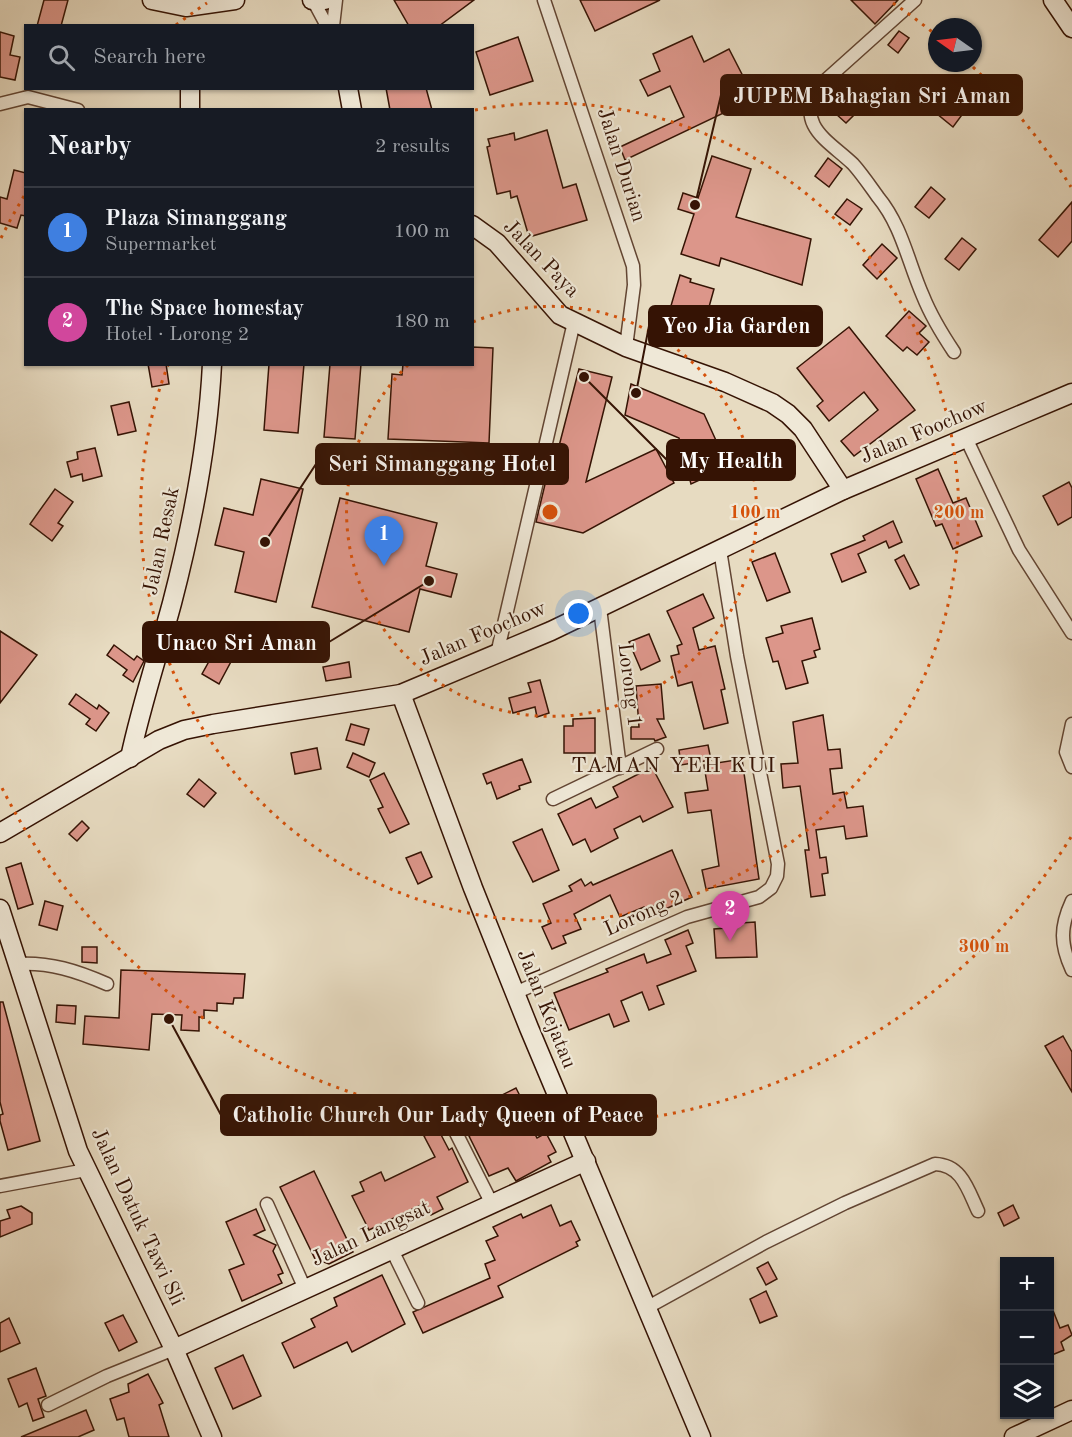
<!DOCTYPE html>
<html lang="en">
<head>
<meta charset="utf-8">
<style>
	body { margin:0; font-family:"Old Standard TT",serif; background:#20242c; color:#f1f3f6 }
	.controls { position:absolute; right:18px; bottom:18px; display:grid; overflow:hidden; border-radius:0px; box-shadow:0 2px 4px #0004 }
	.controls button { width:54px; height:54px; display:grid; place-items:center; padding:0; border:0; border-bottom:2px solid #363941; background:#171b24; color:#f1f3f6; font:30px sans-serif }
	.compass { position:absolute; left:928px; top:18px; width:54px; height:54px; border-radius:50%; background:#171b24; box-shadow:0 2px 4px #0004; rotate:284deg }
	.you { position:absolute; left:579px; top:614px; width:21px; height:21px; margin:-15px; border:4px solid #fff; border-radius:50%; background:#1a73e8; box-shadow:0 0 0 9px #1a73e833 }
	.badge { display:grid; place-items:center; width:39px; height:39px; border-radius:50%; background:#ea580c; color:#fff; font-size:20px; font-weight:700 }
	.pin { position:absolute; translate:-50% -50px; filter:drop-shadow(0 2px 3px #0008) }
	.pin::after { content:''; position:absolute; top:32px; width:21px; height:18px; background:inherit; clip-path:polygon(0 0,100% 0,50% 100%) }
	.list { margin:0; padding:0; list-style:none }
	h2 { display:flex; justify-content:space-between; align-items:center; height:78px; margin:0; padding:0 24px; font-size:26px }
	h2 small { font-size:20px; font-weight:400; color:#9ea1a6 }
	.list li { display:grid; grid-template-columns:39px 1fr auto; gap:18px; align-items:center; box-sizing:border-box; height:90px; padding:0 24px; border-top:2px solid #363941 }
	.list b { display:block; font-size:22px; white-space:nowrap }
	.list p { margin:0; font-size:20px; white-space:nowrap; color:#9ea1a6 }
	.list em { font-size:20px; font-style:normal; color:#9ea1a6 }
	.icon { flex:none; width:33px; height:33px; fill:none; stroke:currentColor; stroke-width:2; stroke-linecap:round; stroke-linejoin:round }
	.map { position:relative; flex:none; width:1072px; height:1437px; overflow:hidden }
	.search { position:absolute; background:#171b24; box-shadow:0 2px 4px #0004; left:24px; top:24px; width:450px; height:66px; display:flex; align-items:center; gap:15px; box-sizing:border-box; padding:0 21px; border-radius:0px; color:#9ea1a6; font-size:22px }
	.panel { position:absolute; background:#171b24; box-shadow:0 2px 4px #0004; left:24px; top:108px; width:450px; height:258px; border-radius:0px }
	.map>svg:first-child { display:block }
	.building { fill:#dc968a; stroke:#351304; stroke-width:1.5 }
	.lines { fill:none; stroke-linecap:round; stroke-linejoin:round }
	.street-casing { stroke:#624533; stroke-width:15 }
	.secondary-casing { stroke:#351304; stroke-width:21 }
	.street { stroke:#efe8d7; stroke-width:12 }
	.secondary { stroke:#efe8d7; stroke-width:18 }
	.ring { fill:none; stroke:#d6520b; stroke-width:3; stroke-dasharray:3 6 }
	.labels { text-anchor:middle; dominant-baseline:central; stroke-width:4.5; stroke-linejoin:round; paint-order:stroke }
	.street-label { font-size:21px; fill:#351304; stroke:#efe8d7 }
	.neighbourhood-label { font-size:22px; letter-spacing:1.5px; fill:#351304; stroke:#efe8d7 }
	.centre { fill:#d6520b; stroke:#efe8d7; stroke-width:3 }
	.ring-label { font-size:18px; text-anchor:middle; font-weight:bold; fill:#d6520b; stroke:#efe8d7; stroke-width:4.5; stroke-linejoin:round; paint-order:stroke }
	.leader { fill:none; stroke:#351304; stroke-width:2 }
	.callout-dot { fill:#351304; stroke:#efe8d7; stroke-width:2 }
	.callout { fill:#351304; stroke:#351304; stroke-width:2 }
	.callout-label { font-size:22px; text-anchor:middle; font-weight:bold; fill:#fff }
</style>
</head>
<body>
<div class="map">
<svg width="1072" height="1437" viewBox="0 0 1072 1437">
	<rect width="100%" height="100%" fill="#e7dbc1"/>
	<filter id="stains"><feTurbulence type="fractalNoise" baseFrequency=".00333" numOctaves="4"/><feColorMatrix values="0 0 0 0 .2 0 0 0 0 .09 0 0 0 0 .02 0 0 0 .5 -.17"/></filter>
	<radialGradient id="worn" r=".72"><stop offset=".6" stop-color="#630" stop-opacity="0"/><stop offset="1" stop-color="#630" stop-opacity=".3"/></radialGradient>
	<g class="building">
		<polygon points="44,0 68,0 61,26 37,26"/>
		<polygon points="394,0 474,0 439,26 409,26"/>
		<polygon points="580,0 660,0 595,31"/>
		<polygon points="851,0 898,0 875,24"/>
		<polygon points="899,31 909,38 898,53 888,45"/>
		<polygon points="0,32 14,36 10,55 20,57 15,80 0,77"/>
		<polygon points="692,36 704,62 729,49 747,84 725,96 732,109 625,160 620,147 684,117 670,86 648,96 640,80 660,71 653,54"/>
		<polygon points="518,37 533,81 490,95 476,52"/>
		<polygon points="854,79 867,91 852,108 857,112 846,123 825,104 836,92 839,96"/>
		<polygon points="955,87 973,100 953,127 936,113"/>
		<polygon points="386,88 426,88 432,110 390,110"/>
		<polygon points="547,130 563,188 576,184 587,220 529,237 517,196 511,198 510,191 497,194 487,147 490,146 488,139 514,133 515,140"/>
		<polygon points="712,156 751,169 736,217 811,239 802,285 721,258 719,266 681,254 694,214 678,209 683,193 698,198"/>
		<polygon points="828,158 842,169 829,187 815,176"/>
		<polygon points="14,170 26,173 26,216 21,215 17,228 0,223 0,197 7,199"/>
		<polygon points="931,187 945,199 929,218 915,207"/>
		<polygon points="847,199 862,209 850,225 835,214"/>
		<polygon points="1072,202 1072,241 1058,257 1039,240"/>
		<polygon points="962,238 976,249 959,270 945,259"/>
		<polygon points="882,244 897,258 877,279 863,265"/>
		<polygon points="680,275 691,279 690,282 714,289 699,343 684,339 688,322 668,316"/>
		<polygon points="909,311 926,326 919,333 929,342 917,355 907,347 903,351 886,336"/>
		<polygon points="849,327 915,410 854,456 841,441 878,410 864,392 829,421 817,406 823,401 797,368"/>
		<polygon points="472,347 493,348 489,443 388,439 392,374 402,375 403,364 472,364"/>
		<polygon points="148,364 166,364 169,384 152,387"/>
		<polygon points="269,364 304,364 298,433 264,430"/>
		<polygon points="330,364 361,364 355,439 324,437"/>
		<polygon points="579,369 612,377 586,482 656,449 674,483 583,533 536,522 547,476 551,477"/>
		<polygon points="631,384 704,414 728,467 691,484 679,438 625,415"/>
		<polygon points="129,402 136,431 118,435 111,406"/>
		<polygon points="95,448 102,476 83,481 82,474 71,477 67,462 78,459 77,452"/>
		<polygon points="938,469 953,503 966,498 982,536 953,549 942,524 936,526 916,479"/>
		<polygon points="261,479 303,489 276,602 235,592 244,552 215,545 224,508 253,515"/>
		<polygon points="1069,482 1072,488 1072,517 1058,525 1043,496"/>
		<polygon points="55,489 73,502 58,523 63,526 52,541 30,524"/>
		<polygon points="340,498 437,523 426,566 457,574 451,597 420,589 409,632 312,607"/>
		<polygon points="893,521 902,542 889,548 886,541 858,554 866,572 842,582 831,554 865,540 863,536"/>
		<polygon points="775,553 790,592 767,601 752,562"/>
		<polygon points="904,555 919,585 910,589 895,560"/>
		<polygon points="703,594 714,618 693,628 699,650 715,646 725,689 721,690 728,723 704,729 692,682 678,686 671,656 679,654 677,646 682,644 667,611"/>
		<polygon points="812,618 820,649 814,651 816,657 802,661 808,683 786,689 778,661 773,662 766,638 783,633 781,626"/>
		<polygon points="0,631 37,655 0,703"/>
		<polygon points="649,634 660,661 641,670 629,642"/>
		<polygon points="114,645 134,660 137,656 144,661 133,682 123,675 127,670 107,655"/>
		<polygon points="217,647 234,656 219,684 202,674"/>
		<polygon points="349,662 351,677 326,681 323,667"/>
		<polygon points="540,680 549,713 537,717 535,707 513,713 509,698 531,692 528,683"/>
		<polygon points="661,684 664,719 657,719 666,737 655,741 654,739 631,739 631,727 639,727 636,686"/>
		<polygon points="76,694 97,709 99,705 109,713 96,731 86,724 90,719 69,704"/>
		<polygon points="823,715 828,750 840,749 842,768 830,769 833,794 844,792 847,808 863,806 867,836 846,839 844,826 816,830 820,858 826,857 828,873 822,874 825,895 811,897 805,850 809,850 800,786 783,788 781,764 798,763 793,722"/>
		<polygon points="595,718 595,753 564,753 564,726 573,726 573,719"/>
		<polygon points="351,724 369,729 364,745 346,740"/>
		<polygon points="708,745 711,760 681,765 679,750"/>
		<polygon points="317,748 321,769 295,774 291,753"/>
		<polygon points="353,753 375,763 369,777 347,767"/>
		<polygon points="522,759 531,782 519,786 520,789 497,799 491,782 487,784 483,774"/>
		<polygon points="742,759 759,879 706,889 702,870 719,866 711,810 688,813 685,793 708,790 704,765"/>
		<polygon points="652,767 673,807 643,822 640,816 614,829 618,838 591,852 585,839 573,845 558,814 591,798 596,808 618,797 613,787"/>
		<polygon points="384,773 409,824 390,833 378,809 383,807 370,780"/>
		<polygon points="199,779 216,793 204,807 187,794"/>
		<polygon points="82,821 89,828 77,841 69,834"/>
		<polygon points="542,829 559,870 533,882 513,842"/>
		<polygon points="672,850 692,897 661,911 658,904 645,910 644,907 620,917 610,895 574,914 581,929 563,936 566,943 552,949 542,927 551,923 543,904 572,891 569,886 581,879 585,886 591,882 593,885"/>
		<polygon points="421,852 432,877 418,884 406,858"/>
		<polygon points="21,863 33,904 18,909 6,868"/>
		<polygon points="45,901 63,906 57,930 39,925"/>
		<polygon points="755,922 757,957 716,958 714,929 726,928 726,924"/>
		<polygon points="688,930 693,943 686,946 696,971 657,986 664,1004 649,1010 642,992 621,1001 629,1021 614,1027 609,1014 569,1030 554,993 608,972 606,969 644,954 647,963 671,954 665,940"/>
		<polygon points="82,947 97,947 97,963 82,962"/>
		<polygon points="121,970 245,974 243,998 234,998 233,1004 217,1003 217,1011 204,1010 204,1018 199,1017 199,1031 181,1030 182,1015 152,1014 149,1050 83,1044 85,1016 119,1018"/>
		<polygon points="0,1002 3,1002 40,1141 8,1150 0,1121 0,1115 3,1114 0,1102"/>
		<polygon points="57,1005 76,1006 75,1024 56,1022"/>
		<polygon points="1063,1036 1072,1052 1072,1092 1045,1046"/>
		<polygon points="516,1088 523,1102 517,1105 529,1128 531,1127 537,1138 546,1133 556,1152 548,1156 551,1162 516,1181 508,1168 489,1176 469,1136 477,1132 468,1112"/>
		<polygon points="438,1129 449,1150 452,1148 468,1182 437,1197 443,1209 431,1215 425,1203 369,1230 352,1196 364,1191 360,1182 381,1172 385,1181 435,1157 424,1136"/>
		<polygon points="314,1171 353,1252 329,1264 315,1259 280,1187"/>
		<polygon points="551,1205 560,1226 571,1221 580,1240 576,1242 578,1246 498,1286 503,1297 423,1333 413,1312 490,1278 485,1264 495,1260 486,1241 498,1236 493,1227 521,1214 523,1218"/>
		<polygon points="1013,1205 1019,1218 1004,1226 998,1213"/>
		<polygon points="21,1206 32,1213 32,1224 0,1237 0,1221 10,1218 7,1210"/>
		<polygon points="256,1209 265,1230 254,1235 276,1245 273,1251 283,1273 278,1275 282,1283 242,1301 229,1270 244,1264 226,1222"/>
		<polygon points="768,1262 777,1279 766,1285 757,1268"/>
		<polygon points="382,1275 405,1324 352,1352 347,1342 294,1368 282,1343 315,1327 311,1319 337,1306 334,1298"/>
		<polygon points="766,1291 777,1316 760,1323 750,1299"/>
		<polygon points="1050,1303 1060,1328 1068,1325 1072,1335 1061,1342 1064,1350 1052,1355 1050,1348"/>
		<polygon points="123,1315 137,1342 119,1351 105,1323"/>
		<polygon points="9,1318 20,1343 0,1352 0,1323"/>
		<polygon points="243,1355 261,1396 233,1409 215,1368"/>
		<polygon points="36,1368 46,1396 38,1399 44,1417 33,1421 27,1403 19,1407 8,1379"/>
		<polygon points="148,1374 163,1403 159,1405 169,1437 129,1437 124,1418 117,1420 110,1399 129,1392 128,1384"/>
		<polygon points="86,1410 94,1430 78,1437 21,1437"/>
	</g>
	<g class="lines">
		<defs>
			<g id="street">
				<polyline points="313,0 327,26"/>
				<polyline points="544,0 633,266 634,285 626,347"/>
				<path d="M915 0 818 87C795 126 829 141 853 164 862 174 870 186 878 197 902 226 908 262 923 296 931 316 942 334 954 352"/>
				<polyline points="333,26 336,0"/>
				<polyline points="0,104 28,97 78,110"/>
				<polyline points="966,438 1019,550 1072,633"/>
				<polyline points="600,608 620,768"/>
				<polyline points="497,654 574,322"/>
				<polyline points="1072,724 1066,752 1072,767"/>
				<polyline points="553,799 657,749"/>
				<path d="M1072 901C1060 927 1060 944 1072 970"/>
				<path d="M17 964C50 962 77 971 107 984"/>
				<polyline points="515,993 687,917 759,897 771,888 777,876 778,864 737,656 720,550"/>
				<polyline points="448,1117 492,1204"/>
				<polyline points="0,1186 86,1170"/>
				<polyline points="267,1204 305,1289"/>
				<polyline points="392,1250 418,1303"/>
				<path d="M648 1307 766 1242 845 1203 935 1164C962 1165 968 1190 978 1211"/>
				<polyline points="48,1405 107,1376 174,1349"/>
			</g>
			<g id="secondary">
				<polyline points="152,0 186,7 235,0"/>
				<polyline points="312,0 325,0"/>
				<polyline points="1053,0 1072,28"/>
				<polyline points="190,88 190,110"/>
				<polyline points="348,88 352,110"/>
				<polyline points="472,225 497,243 560,315 626,347 725,382 772,403 788,414 803,429 843,490"/>
				<polyline points="401,694 473,888 529,1028 701,1437"/>
				<path d="M130 758C141 706 158 655 172 603 192 526 208 445 212 364"/>
				<polyline points="0,833 159,740 184,730 213,724 401,694 551,631 843,490 1072,393"/>
				<polyline points="0,909 78,1151 174,1349 212,1437"/>
				<polyline points="174,1349 586,1161"/>
				<polyline points="1014,1437 1072,1410"/>
			</g>
		</defs>
		<use href="#street" class="street-casing"/>
		<use href="#secondary" class="secondary-casing"/>
		<use href="#street" class="street"/>
		<use href="#secondary" class="secondary"/>
	</g>
	<g class="ring">
		<path d="M473 322A205 205 0 1 1 408 365"/>
		<path d="M475 110A409 409 0 1 1 168 365"/>
		<path d="M1071 837A614 614 0 0 1 1 786M1 238A614 614 0 0 1 24 196M176 25A614 614 0 0 1 207 3M893 3A614 614 0 0 1 936 35M973 67A614 614 0 0 1 1071 187"/>
	</g>
	<g class="labels">
		<g class="street-label">
			<text transform="translate(621 165) rotate(72)">Jalan Durian</text>
			<text transform="translate(541 259) rotate(46)">Jalan Paya</text>
			<text transform="translate(924 432) rotate(-23)">Jalan Foochow</text>
			<text transform="translate(162 541) rotate(-78)">Jalan Resak</text>
			<text transform="translate(483 634) rotate(-23)">Jalan Foochow</text>
			<text transform="translate(629 685) rotate(83)">Lorong 1</text>
			<text transform="translate(644 914) rotate(-24)">Lorong 2</text>
			<text transform="translate(546 1009) rotate(68)">Jalan Kejatau</text>
			<text transform="translate(137 1217) rotate(65)">Jalan Datuk Tawi Sli</text>
			<text transform="translate(371 1234) rotate(-25)">Jalan Langsat</text>
		</g>
		<g class="neighbourhood-label">
			<text x="674" y="766">TAMAN YEH KUI</text>
		</g>
	</g>
	<circle cx="550" cy="512" r="9" class="centre"/>
	<g class="ring-label">
		<text x="755" y="518">100 m</text>
		<text x="959" y="518">200 m</text>
		<text x="984" y="952">300 m</text>
	</g>
	<path class="leader" d="M695 205L721 95M636 393L649 326M584 377L667 460M265 542L316 464M429 581L329 642M169 1019L221 1115"/>
	<g class="callout-dot">
		<circle cx="695" cy="205" r="6"/>
		<circle cx="636" cy="393" r="6"/>
		<circle cx="584" cy="377" r="6"/>
		<circle cx="265" cy="542" r="6"/>
		<circle cx="429" cy="581" r="6"/>
		<circle cx="169" cy="1019" r="6"/>
	</g>
	<g class="callout">
		<rect x="721" y="75" width="301" height="40" rx="6"/>
		<rect x="649" y="306" width="173" height="40" rx="6"/>
		<rect x="667" y="440" width="128" height="40" rx="6"/>
		<rect x="316" y="444" width="252" height="40" rx="6"/>
		<rect x="143" y="622" width="186" height="40" rx="6"/>
		<rect x="221" y="1095" width="435" height="40" rx="6"/>
	</g>
	<g class="callout-label">
		<text x="872" y="103">JUPEM Bahagian Sri Aman</text>
		<text x="736" y="333">Yeo Jia Garden</text>
		<text x="731" y="468">My Health</text>
		<text x="442" y="471">Seri Simanggang Hotel</text>
		<text x="236" y="650">Unaco Sri Aman</text>
		<text x="438" y="1122">Catholic Church Our Lady Queen of Peace</text>
	</g>
	<rect width="100%" height="100%" filter="url(#stains)"/>
	<rect width="100%" height="100%" fill="url(#worn)"/>
</svg>
<div class="controls">
<button>+</button>
<button>−</button>
<button><svg class="icon" aria-label="layers" viewBox="0 0 24 24"><path d="M12 4l9 5-9 5-9-5zM3 14l9 5 9-5"/></svg></button>
</div>
<svg class="compass" viewBox="-18 -18 36 36"><path d="M0-13l5 13h-10z" fill="#e53935"/><path d="M0 13l5-13h-10z" fill="#9ea1a6"/></svg>
<div class="you"></div>
<div class="pin badge" style="left:384px;top:566px;background:#3f7fe0">1</div>
<div class="pin badge" style="left:730px;top:941px;background:#d1479c">2</div>
<div class="search"><svg class="icon" aria-label="search" viewBox="0 0 24 24"><circle cx="10" cy="10" r="6"/><path d="M15 15l6 6"/></svg>Search here</div>
<section class="panel">
<h2>Nearby<small>2 results</small></h2>
<ul class="list">
<li><span class="badge" style="background:#3f7fe0">1</span><div><b>Plaza Simanggang</b><p>Supermarket</p></div><em>100 m</em></li>
<li><span class="badge" style="background:#d1479c">2</span><div><b>The Space homestay</b><p>Hotel · Lorong 2</p></div><em>180 m</em></li>
</ul>
</section>
</div>
</body>
</html>
